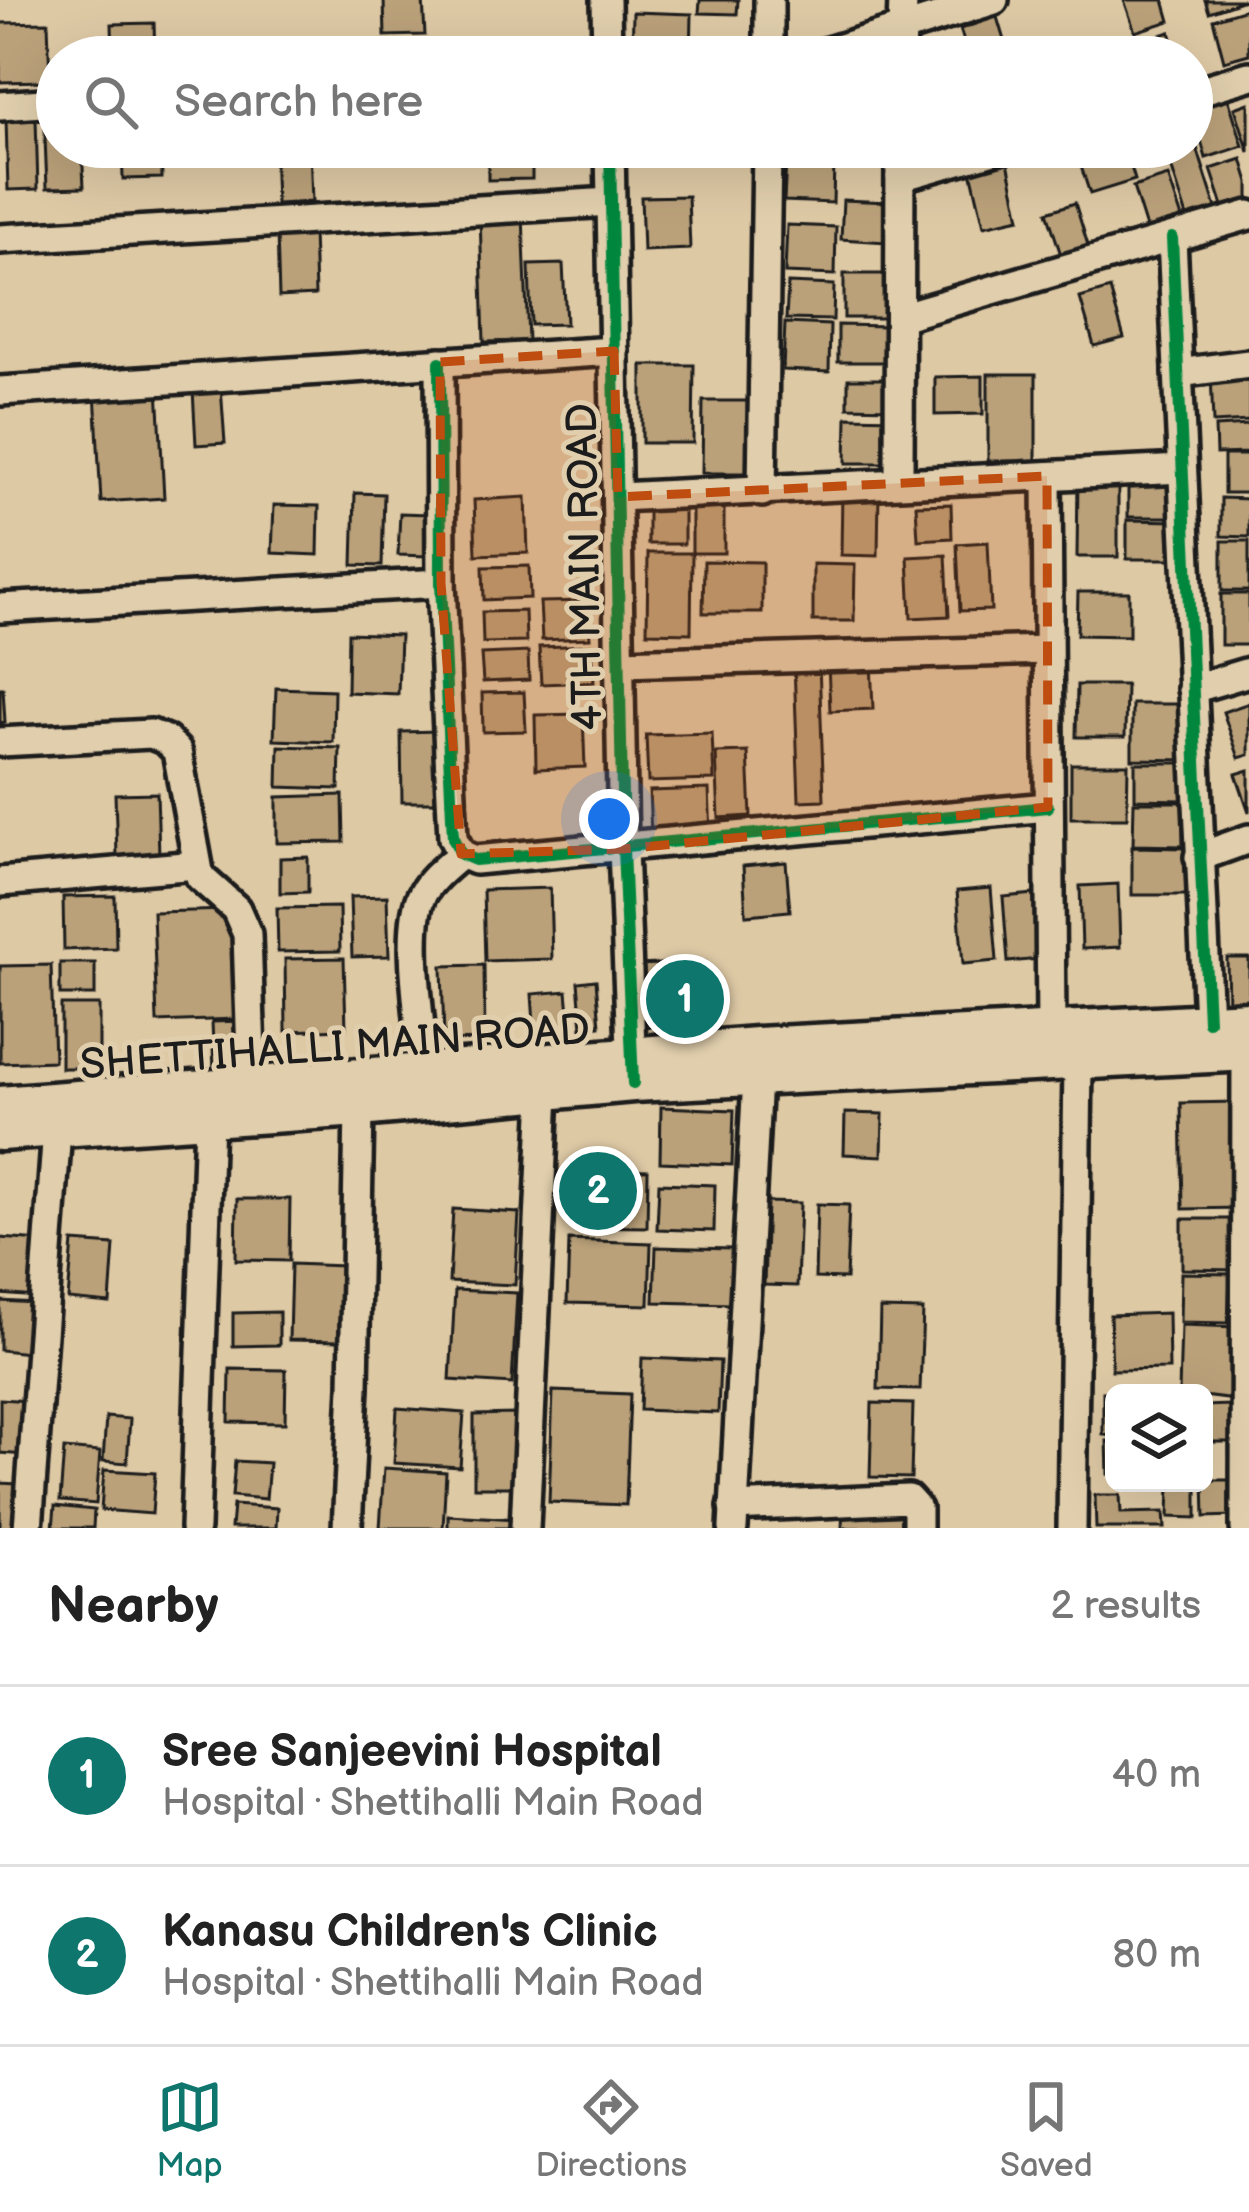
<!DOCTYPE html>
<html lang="en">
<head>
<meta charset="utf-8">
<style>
	body { margin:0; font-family:"Balsamiq Sans",sans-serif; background:#f2f2f2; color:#222 }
	.controls { position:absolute; right:36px; bottom:36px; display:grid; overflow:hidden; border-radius:18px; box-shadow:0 12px 48px #0002 }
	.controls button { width:108px; height:108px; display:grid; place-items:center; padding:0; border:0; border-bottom:3px solid #e0e0e0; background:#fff; color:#222; font:60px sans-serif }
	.you { position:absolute; left:609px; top:819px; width:42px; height:42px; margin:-30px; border:9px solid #fff; border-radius:50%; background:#1a73e8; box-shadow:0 0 0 18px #1a73e833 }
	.badge { display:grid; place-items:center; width:78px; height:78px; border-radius:50%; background:#0f766e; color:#fff; font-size:39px; font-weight:700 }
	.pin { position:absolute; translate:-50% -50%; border:6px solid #fff; box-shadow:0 3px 12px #0006 }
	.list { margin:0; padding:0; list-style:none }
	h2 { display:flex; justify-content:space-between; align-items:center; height:156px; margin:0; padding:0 48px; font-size:51px }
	h2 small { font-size:39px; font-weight:400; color:#767676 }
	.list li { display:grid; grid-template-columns:78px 1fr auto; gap:36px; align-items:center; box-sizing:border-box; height:180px; padding:0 48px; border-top:3px solid #e0e0e0 }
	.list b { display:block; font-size:45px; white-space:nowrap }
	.list p { margin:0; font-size:39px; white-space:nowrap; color:#767676 }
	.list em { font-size:39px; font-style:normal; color:#767676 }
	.icon { flex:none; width:66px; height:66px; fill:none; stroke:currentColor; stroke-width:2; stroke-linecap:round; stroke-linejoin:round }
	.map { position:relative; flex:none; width:1249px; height:1528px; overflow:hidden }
	.search { position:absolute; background:#fff; box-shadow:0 12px 48px #0002; left:36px; right:36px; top:36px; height:132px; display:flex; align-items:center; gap:30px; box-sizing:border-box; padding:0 42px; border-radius:66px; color:#767676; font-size:45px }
	.sheet { height:516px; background:#fff }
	nav { display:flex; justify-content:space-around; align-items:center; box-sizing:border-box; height:168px; border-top:3px solid #e0e0e0; background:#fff; font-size:33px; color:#767676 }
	nav a { display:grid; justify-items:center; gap:6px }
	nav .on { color:#0f766e }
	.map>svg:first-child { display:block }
	.building { fill:#baa17a; stroke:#1c1c1c; stroke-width:3 }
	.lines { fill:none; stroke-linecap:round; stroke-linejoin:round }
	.minor-casing { stroke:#1c1c1c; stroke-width:36 }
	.secondary-casing { stroke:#1c1c1c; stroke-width:45 }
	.minor { stroke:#e0ceac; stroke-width:27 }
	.secondary { stroke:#e0ceac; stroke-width:36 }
	.cycleway-casing { stroke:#e0ceac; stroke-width:20 }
	.cycleway { stroke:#00873e; stroke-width:12 }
	.marked { fill:#bf4d0f; fill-opacity:0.2; stroke:#bf4d0f; stroke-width:9; stroke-dasharray:24 15; stroke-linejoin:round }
	.labels { text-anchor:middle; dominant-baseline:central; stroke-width:10; stroke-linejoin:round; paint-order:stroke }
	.street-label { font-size:42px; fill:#1c1c1c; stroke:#e0ceac }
</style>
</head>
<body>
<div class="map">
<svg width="1249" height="1528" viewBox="0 0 1249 1528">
	<rect width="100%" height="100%" fill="#dec9a5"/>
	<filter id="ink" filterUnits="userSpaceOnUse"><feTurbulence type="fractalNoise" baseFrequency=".00833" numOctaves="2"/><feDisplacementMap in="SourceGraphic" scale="24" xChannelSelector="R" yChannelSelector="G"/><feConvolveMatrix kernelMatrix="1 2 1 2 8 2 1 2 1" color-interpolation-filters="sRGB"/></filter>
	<g filter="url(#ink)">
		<g class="building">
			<polygon points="384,0 423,0 425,35 385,36"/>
			<polygon points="700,0 738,0 737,14 699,13"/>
			<polygon points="1124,0 1164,0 1170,21 1135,32"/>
			<polygon points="1205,0 1244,0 1209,12"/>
			<polygon points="1249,8 1249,54 1224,61 1213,19"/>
			<polygon points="633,12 692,14 691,57 632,57"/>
			<polygon points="997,17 1009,57 969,57 960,29"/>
			<polygon points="48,22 50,81 0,82 0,23"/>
			<polygon points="154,23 155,57 113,57 112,24"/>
			<polygon points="1170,32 1178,57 1142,57 1137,43"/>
			<polygon points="1128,39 1133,57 1098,57 1095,49"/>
			<polygon points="1088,46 1092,57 1057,57 1056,56"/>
			<polygon points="1228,98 1243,146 1206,158 1192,109"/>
			<polygon points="1249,103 1249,152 1235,108"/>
			<polygon points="57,111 57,147 82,147 84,187 47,188 44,112"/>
			<polygon points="36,118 38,189 8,190 6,119"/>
			<polygon points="1192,132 1217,211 1188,220 1165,147 1192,147"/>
			<polygon points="122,147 161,147 162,178 123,179"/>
			<polygon points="274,147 310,147 312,202 276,204"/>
			<polygon points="786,147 836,147 835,155 786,154"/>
			<polygon points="1125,147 1135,180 1090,194 1075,148"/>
			<polygon points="532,157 532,179 488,180 488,159"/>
			<polygon points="1242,159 1249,182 1249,201 1224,209 1211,169"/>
			<polygon points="786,161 834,162 833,203 784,201"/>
			<polygon points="1008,162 1020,218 984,226 971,171"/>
			<polygon points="1168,176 1187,233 1151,244 1133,187"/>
			<polygon points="688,196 690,249 643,251 641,197"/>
			<polygon points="843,200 889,202 886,242 841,239"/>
			<polygon points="1075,203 1091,255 1064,264 1047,212"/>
			<polygon points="523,215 528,341 484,342 480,216"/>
			<polygon points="787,225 836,227 835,275 785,273"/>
			<polygon points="313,231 315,295 279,297 277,233"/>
			<polygon points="563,264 566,324 531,325 529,265"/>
			<rect x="844" y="274" width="45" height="44"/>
			<polygon points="788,283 834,285 833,320 786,319"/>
			<polygon points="1110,289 1124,338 1094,346 1080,298"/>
			<polygon points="785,323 830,325 829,372 783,370"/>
			<polygon points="838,325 889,326 888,362 838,362"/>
			<polygon points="642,365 694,365 693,443 642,443"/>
			<polygon points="1249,373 1249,421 1213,423 1211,374"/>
			<rect x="988" y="374" width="48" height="87"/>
			<polygon points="983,376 983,414 935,415 935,377"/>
			<polygon points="848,379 890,379 890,408 848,407"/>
			<polygon points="158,387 164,498 101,502 95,391"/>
			<polygon points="221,387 225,443 196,445 193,390"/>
			<polygon points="703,401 750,401 749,473 702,473"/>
			<polygon points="847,417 895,418 895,463 846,463"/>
			<polygon points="1249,425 1249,453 1216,454 1215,427"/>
			<rect x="1224" y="455" width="25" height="38"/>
			<polygon points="1078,478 1118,478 1118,557 1077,557"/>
			<rect x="1128" y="478" width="48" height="39"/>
			<polygon points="842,490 879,491 878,556 841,555"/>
			<polygon points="648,492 684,493 684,544 648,544"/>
			<polygon points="355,493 384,494 382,566 353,565"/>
			<polygon points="526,497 528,553 476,555 474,500"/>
			<polygon points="1221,498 1249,499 1249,537 1221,536"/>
			<rect x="692" y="501" width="32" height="52"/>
			<polygon points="951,504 952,538 918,540 916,505"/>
			<polygon points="274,505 319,506 318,555 272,553"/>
			<polygon points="400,513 429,514 428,556 398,555"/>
			<polygon points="1127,520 1177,521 1177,559 1127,559"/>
			<rect x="1222" y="541" width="27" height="50"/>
			<polygon points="988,542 991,610 960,611 957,544"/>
			<polygon points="648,553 692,553 691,633 647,632"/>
			<polygon points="946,555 949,616 911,618 908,557"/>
			<polygon points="704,561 762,562 762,613 703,613"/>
			<polygon points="813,564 855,565 854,621 813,621"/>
			<polygon points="529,566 530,598 484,600 483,567"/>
			<polygon points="1078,592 1129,592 1129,636 1077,635"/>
			<rect x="1221" y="594" width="28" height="51"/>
			<polygon points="588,601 590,638 542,640 540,602"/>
			<polygon points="525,611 526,642 483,643 482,612"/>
			<polygon points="348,633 400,635 398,694 347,692"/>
			<polygon points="592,645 594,682 541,684 539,647"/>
			<polygon points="528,652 529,680 483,682 481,654"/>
			<polygon points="871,661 873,709 830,711 828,663"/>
			<polygon points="819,664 824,800 799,801 794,665"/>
			<polygon points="1077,685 1126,685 1125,737 1076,737"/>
			<polygon points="0,688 3,688 5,722 0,723"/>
			<polygon points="276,688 334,690 333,742 274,740"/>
			<polygon points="524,692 526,731 483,732 482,693"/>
			<polygon points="1249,703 1249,755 1239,758 1223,712"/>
			<polygon points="1132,704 1190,704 1189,760 1132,759"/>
			<polygon points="583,714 585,767 536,769 535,715"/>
			<polygon points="439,731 441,802 402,802 401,732"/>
			<polygon points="712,733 714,780 648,782 646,735"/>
			<polygon points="279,746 340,748 339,789 278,787"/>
			<polygon points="748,752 751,816 719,818 716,753"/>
			<polygon points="1135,763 1185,763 1184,800 1135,799"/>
			<polygon points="1071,764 1128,764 1127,818 1071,818"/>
			<polygon points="1249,770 1249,812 1236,774"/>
			<polygon points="709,789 711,834 651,836 649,791"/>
			<polygon points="157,793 159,855 117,856 115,794"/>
			<polygon points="343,795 344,842 277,843 277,797"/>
			<polygon points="1134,802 1183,802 1183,846 1133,845"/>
			<polygon points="1132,847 1186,848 1186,895 1132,895"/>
			<polygon points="308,857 308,892 280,893 280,858"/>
			<polygon points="786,862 790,911 746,915 743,866"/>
			<polygon points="1118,884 1120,947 1082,949 1080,886"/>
			<polygon points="550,888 552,959 485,961 483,890"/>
			<polygon points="991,888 997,961 963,964 957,891"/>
			<polygon points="1035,894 1040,959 1008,962 1003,897"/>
			<polygon points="115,896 116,948 64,950 63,897"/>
			<polygon points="387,896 389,956 352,957 350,897"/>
			<polygon points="339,907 340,951 278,952 277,908"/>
			<polygon points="233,910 236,1019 157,1022 153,912"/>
			<polygon points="344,958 346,1029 286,1031 285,959"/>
			<polygon points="1227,958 1249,958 1249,1009 1228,1009"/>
			<polygon points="705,962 708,1023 642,1027 638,965"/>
			<rect x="60" y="963" width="35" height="32"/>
			<polygon points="51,965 54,1061 0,1063 0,966"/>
			<polygon points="484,965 485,1040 444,1041 442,966"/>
			<polygon points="596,980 600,1026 582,1028 578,982"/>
			<polygon points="567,991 571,1035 535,1038 532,994"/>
			<rect x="61" y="1005" width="38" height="63"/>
			<polygon points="242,1021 244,1071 214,1072 212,1022"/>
			<polygon points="1241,1102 1242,1208 1183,1209 1181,1103"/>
			<polygon points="661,1107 734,1110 732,1165 660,1162"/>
			<polygon points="845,1113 883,1114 882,1156 844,1154"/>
			<polygon points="574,1168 648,1170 647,1227 573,1226"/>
			<polygon points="659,1183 715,1185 714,1231 657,1229"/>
			<polygon points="237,1199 290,1199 289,1261 236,1260"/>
			<polygon points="767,1202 800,1203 797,1286 764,1285"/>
			<polygon points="817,1204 849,1205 846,1279 815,1278"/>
			<polygon points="453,1209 519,1213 515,1285 449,1282"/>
			<polygon points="1182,1219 1239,1219 1239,1270 1182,1269"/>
			<polygon points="0,1238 41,1241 36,1297 0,1294"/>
			<polygon points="569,1240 651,1243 649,1305 567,1303"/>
			<polygon points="73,1242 114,1245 110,1303 68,1299"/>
			<polygon points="656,1247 732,1249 731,1304 654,1302"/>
			<polygon points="291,1264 343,1266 340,1341 289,1340"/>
			<polygon points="1181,1273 1230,1274 1228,1323 1180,1322"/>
			<polygon points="455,1290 517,1293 512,1384 450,1380"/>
			<polygon points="0,1301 34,1303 30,1353 0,1350"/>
			<polygon points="880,1309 923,1310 920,1390 878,1389"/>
			<polygon points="279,1312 279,1345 233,1346 233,1313"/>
			<polygon points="1168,1313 1169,1369 1112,1370 1110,1315"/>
			<polygon points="1181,1325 1237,1327 1235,1400 1179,1393"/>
			<polygon points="642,1358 720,1361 718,1413 640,1410"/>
			<polygon points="230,1369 286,1370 285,1423 229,1422"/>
			<polygon points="553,1391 630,1394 626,1505 549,1502"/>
			<polygon points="1103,1392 1161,1392 1161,1393 1114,1393 1114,1436 1103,1435"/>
			<polygon points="0,1399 29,1401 25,1455 0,1453"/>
			<polygon points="872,1403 913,1404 911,1478 870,1477"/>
			<polygon points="1229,1405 1230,1442 1204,1442 1204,1406"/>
			<polygon points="397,1408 464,1413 460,1467 394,1463"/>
			<polygon points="515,1414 516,1487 474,1487 474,1415"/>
			<polygon points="106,1417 130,1419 127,1463 103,1461"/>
			<polygon points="1107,1441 1114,1441 1114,1474 1108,1474"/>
			<polygon points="64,1449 100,1452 96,1504 60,1501"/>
			<polygon points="235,1461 269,1463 266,1499 232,1496"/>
			<polygon points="384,1468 446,1472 443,1528 380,1528"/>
			<polygon points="104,1470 155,1473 152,1514 101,1510"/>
			<polygon points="1204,1480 1233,1480 1233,1516 1205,1517"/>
			<polygon points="0,1483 17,1484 14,1528 0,1528"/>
			<polygon points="1170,1483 1197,1483 1197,1518 1169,1517"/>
			<polygon points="1095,1495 1120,1495 1121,1513 1164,1512 1165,1528 1096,1528"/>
			<polygon points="233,1505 277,1508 276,1528 231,1528"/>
			<polygon points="55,1506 94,1510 93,1528 53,1528"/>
			<polygon points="843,1506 904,1508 903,1528 842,1528"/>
			<polygon points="448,1515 517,1519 516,1528 448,1528"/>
		</g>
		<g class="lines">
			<defs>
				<g id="minor">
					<polyline points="606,0 607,57"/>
					<polyline points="769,57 769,0"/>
					<polyline points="812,57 994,0"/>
					<polyline points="901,57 903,0"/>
					<polyline points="1192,93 1249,76"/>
					<polyline points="0,106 57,102"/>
					<polyline points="610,147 623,849 632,1072"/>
					<polyline points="900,177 1004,147"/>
					<polyline points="1172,238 1208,1021"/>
					<polyline points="0,239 611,202"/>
					<polyline points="900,317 1249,215"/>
					<polyline points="440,362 441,583 453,838 461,854 475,860 1048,807"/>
					<polyline points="1178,373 1249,364"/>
					<polyline points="0,391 614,351"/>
					<polyline points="1047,476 1051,1029"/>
					<polyline points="899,481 900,147"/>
					<polyline points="762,492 767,147"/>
					<polyline points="618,497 1182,469"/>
					<polyline points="0,608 441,583"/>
					<polyline points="622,663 1047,650"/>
					<polyline points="1192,689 1249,672"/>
					<polyline points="0,742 151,734 166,740 177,751 200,877 236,909 247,934 252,1087"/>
					<polyline points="1199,857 1249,839"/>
					<polyline points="0,882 196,865"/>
					<path d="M425 1074C422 1033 404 928 422 895 431 878 448 866 461 854"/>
					<polyline points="733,1507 908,1499 917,1509 917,1528"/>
					<polyline points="28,1528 57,1129"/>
					<polyline points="195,1528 209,1119"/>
					<polyline points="347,1528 354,1387 359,1108"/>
					<polyline points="525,1528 545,1092"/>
					<polyline points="733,1528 758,1059"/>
					<polyline points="1072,1528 1078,1062"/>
					<polyline points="1245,1528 1246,1052"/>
				</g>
				<g id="secondary">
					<polyline points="0,1105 757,1046 1249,1020"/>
					<polyline points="0,1132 359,1108 633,1083 1249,1052"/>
				</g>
			</defs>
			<use href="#minor" class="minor-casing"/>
			<use href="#secondary" class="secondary-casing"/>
			<use href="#minor" class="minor"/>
			<use href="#secondary" class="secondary"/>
			<defs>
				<g id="cycleway">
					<polyline points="610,147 623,849 633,1083"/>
					<polyline points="1172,238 1208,1021"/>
					<polyline points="440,362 441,583 453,838 461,854 475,860 1048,807"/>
				</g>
			</defs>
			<use href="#cycleway" class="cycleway-casing"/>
			<use href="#cycleway" class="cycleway"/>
		</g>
	</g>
	<path class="marked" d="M614 351 618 497 1047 476 1048 807 623 849 461 854 441 583 440 362Z"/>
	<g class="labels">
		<g class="street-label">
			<text transform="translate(586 567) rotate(-91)">4TH MAIN ROAD</text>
			<text transform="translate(335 1048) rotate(-4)">SHETTIHALLI MAIN ROAD</text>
		</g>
	</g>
</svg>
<div class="controls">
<button><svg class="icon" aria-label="layers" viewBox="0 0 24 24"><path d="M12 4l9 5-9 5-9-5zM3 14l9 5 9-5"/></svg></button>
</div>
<div class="you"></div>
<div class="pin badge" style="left:685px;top:999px">1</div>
<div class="pin badge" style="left:598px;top:1191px">2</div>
<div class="search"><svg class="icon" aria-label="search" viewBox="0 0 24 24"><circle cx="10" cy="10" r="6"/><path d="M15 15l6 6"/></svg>Search here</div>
</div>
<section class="sheet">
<h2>Nearby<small>2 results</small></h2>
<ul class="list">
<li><span class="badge">1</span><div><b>Sree Sanjeevini Hospital</b><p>Hospital · Shettihalli Main Road</p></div><em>40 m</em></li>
<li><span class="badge">2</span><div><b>Kanasu Children's Clinic</b><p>Hospital · Shettihalli Main Road</p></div><em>80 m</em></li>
</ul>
</section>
<nav>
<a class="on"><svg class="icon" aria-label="map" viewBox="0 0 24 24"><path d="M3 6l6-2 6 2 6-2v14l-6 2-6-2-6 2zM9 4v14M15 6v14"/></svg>Map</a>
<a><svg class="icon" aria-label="directions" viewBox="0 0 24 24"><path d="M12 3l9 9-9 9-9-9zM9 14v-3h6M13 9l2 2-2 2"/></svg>Directions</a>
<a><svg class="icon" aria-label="saved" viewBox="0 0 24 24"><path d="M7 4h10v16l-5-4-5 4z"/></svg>Saved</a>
</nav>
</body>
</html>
